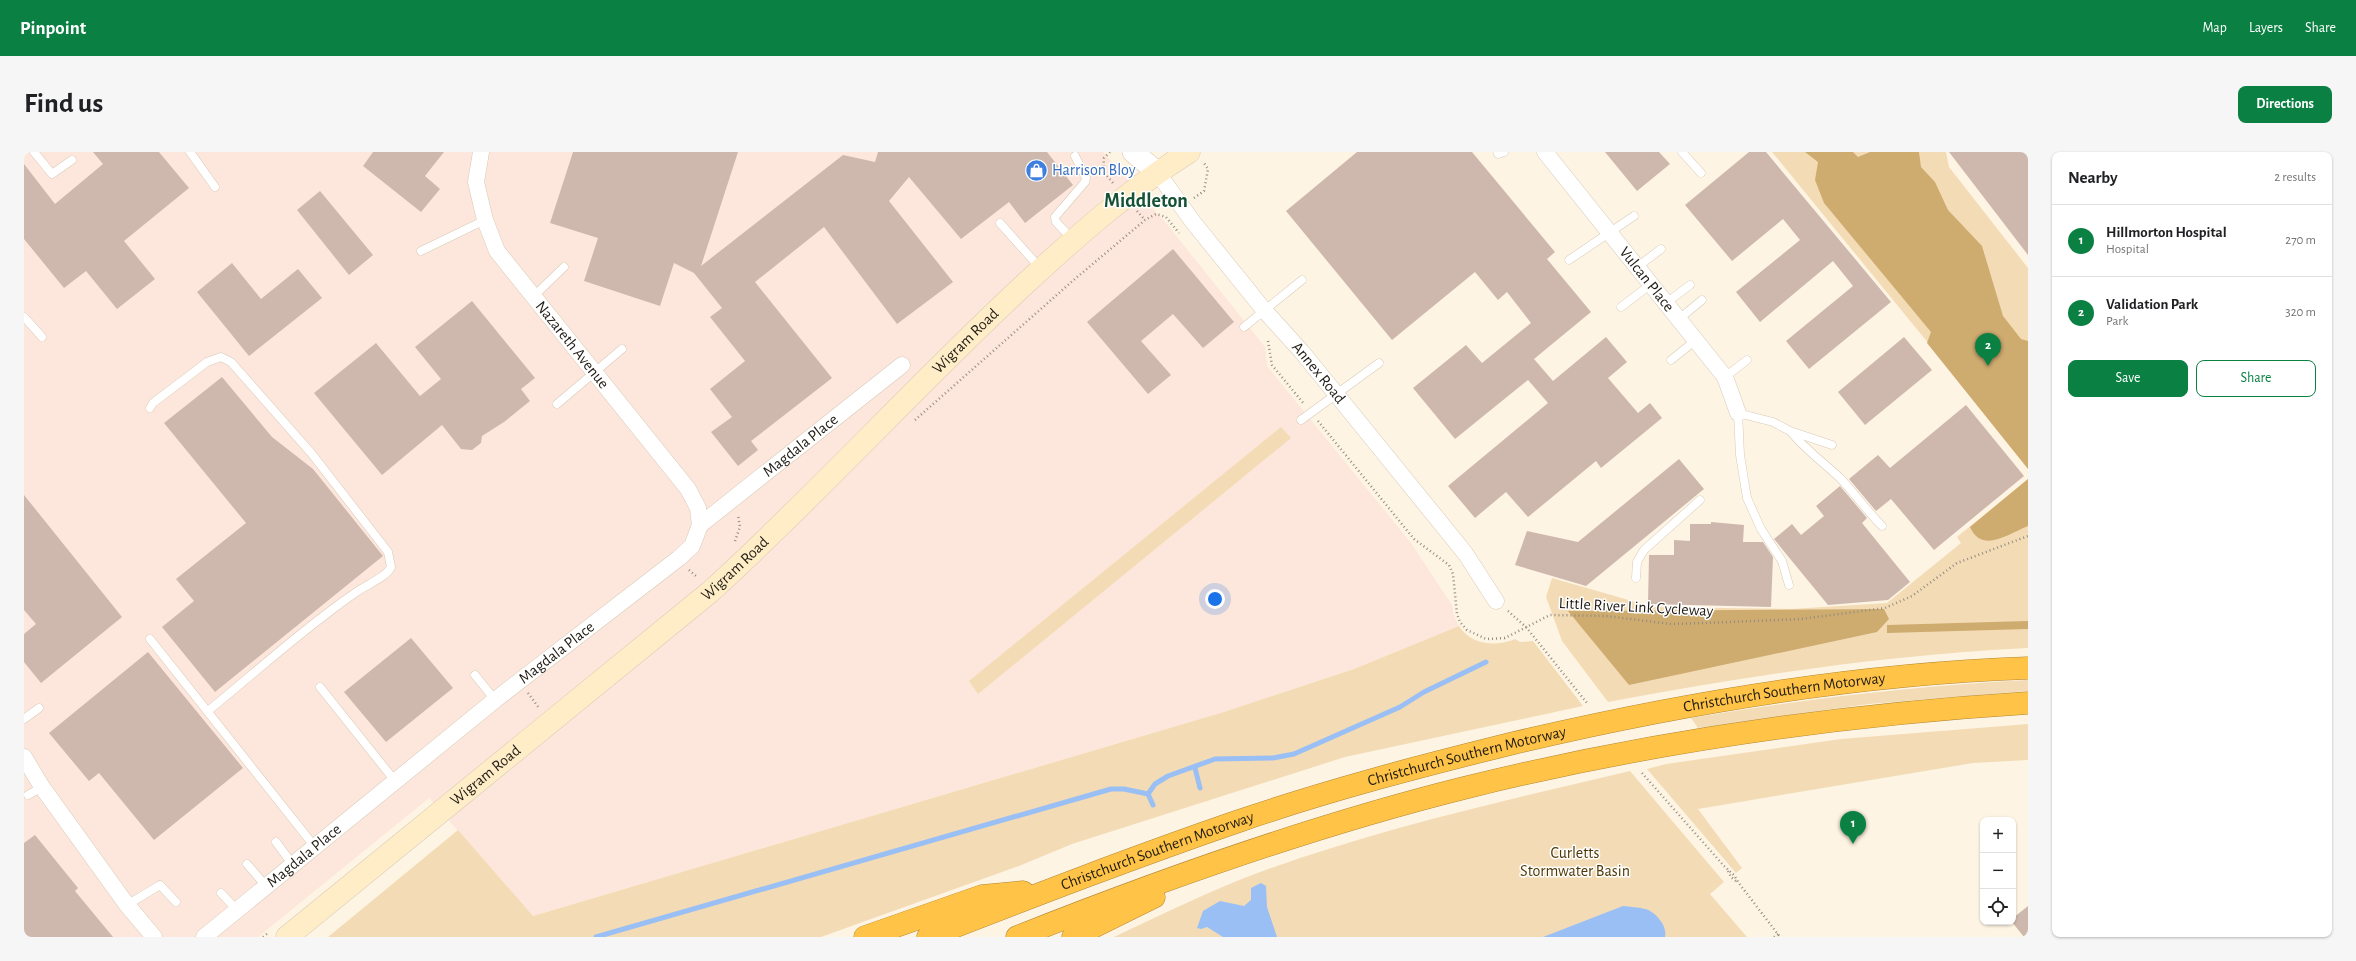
<!DOCTYPE html>
<html lang="en">
<head>
<meta charset="utf-8">
<style>
	body { margin:0; font-family:"Alegreya Sans",sans-serif; background:#f6f6f6; color:#202124 }
	.controls { position:absolute; right:12px; bottom:12px; display:grid; overflow:hidden; border-radius:8px; box-shadow:0 1px 3px #0004 }
	.controls button { width:36px; height:36px; display:grid; place-items:center; padding:0; border:0; border-bottom:1px solid #e0e0e0; background:#fff; color:#202124; font:20px sans-serif }
	.you { position:absolute; left:1191px; top:447px; width:14px; height:14px; margin:-10px; border:3px solid #fff; border-radius:50%; background:#1a73e8; box-shadow:0 0 0 6px #1a73e833 }
	.badge { display:grid; place-items:center; width:26px; height:26px; border-radius:50%; background:#0b8043; color:#fff; font-size:13px; font-weight:700 }
	.pin { position:absolute; translate:-50% -33px; filter:drop-shadow(0 1px 2px #0008) }
	.pin::after { content:''; position:absolute; top:21px; width:14px; height:12px; background:inherit; clip-path:polygon(0 0,100% 0,50% 100%) }
	.list { margin:0; padding:0; list-style:none }
	h2 { display:flex; justify-content:space-between; align-items:center; height:52px; margin:0; padding:0 16px; font-size:17px }
	h2 small { font-size:13px; font-weight:400; color:#757577 }
	.list li { display:grid; grid-template-columns:26px 1fr auto; gap:12px; align-items:center; box-sizing:border-box; height:72px; padding:0 16px; border-top:1px solid #e0e0e0 }
	.list b { display:block; font-size:15px; white-space:nowrap }
	.list p { margin:0; font-size:13px; white-space:nowrap; color:#757577 }
	.list em { font-size:13px; font-style:normal; color:#757577 }
	.actions { display:flex; gap:8px; padding:12px 16px }
	.actions a { flex:1; padding:9px 0; border:1px solid #0b8043; border-radius:8px; text-align:center; font-size:14px; color:#0b8043 }
	.actions .main { background:#0b8043; color:#fff }
	.icon { flex:none; width:22px; height:22px; fill:none; stroke:currentColor; stroke-width:2; stroke-linecap:round; stroke-linejoin:round }
	.map { position:relative; flex:none; width:2004px; height:785px; overflow:hidden; border-radius:8px }
	header { display:flex; align-items:center; gap:24px; box-sizing:border-box; height:56px; padding:0 20px; background:#0b8043; color:#fff }
	header strong { font-size:19px }
	nav { display:flex; gap:22px; margin-inline-start:auto; font-size:14px }
	.intro { display:flex; align-items:center; justify-content:space-between; box-sizing:border-box; height:96px; padding:0 24px }
	h1 { margin:0; font-size:28px }
	.button { padding:10px 18px; border-radius:8px; background:#0b8043; color:#fff; font-size:14px; font-weight:700 }
	main { display:flex; gap:24px; padding:0 24px }
	aside { flex:1; background:#fff; border-radius:8px; box-shadow:0 1px 3px #0004 }
	.map>svg:first-child { display:block }
	.industrial { fill:#fde6db }
	.green { fill:#f3dcb5 }
	.forest { fill:#ceab6f }
	.water { fill:#99bff5 }
	.lines { fill:none; stroke-linecap:round; stroke-linejoin:round }
	.stream { stroke:#99bff5; stroke-width:5 }
	.building { fill:#ceb8ad }
	.service-casing { stroke:#d7cbb7; stroke-width:9 }
	.minor-casing { stroke:#d7cbb7; stroke-width:17 }
	.tertiary-casing { stroke:#d7cbb7; stroke-width:22 }
	.secondary-casing { stroke:#d7cbb7; stroke-width:23 }
	.motorway-casing { stroke:#b18835; stroke-width:23 }
	.path { stroke:#938c80; stroke-width:2.5; stroke-dasharray:1 3; stroke-linecap:butt }
	.service { stroke:#fff; stroke-width:8 }
	.minor { stroke:#fff; stroke-width:16 }
	.tertiary { stroke:#fff; stroke-width:21 }
	.secondary { stroke:#ffedc8; stroke-width:22 }
	.motorway { stroke:#ffc347; stroke-width:22 }
	.labels { text-anchor:middle; dominant-baseline:central; stroke-width:3; stroke-linejoin:round; paint-order:stroke }
	.shop-label { font-size:16px; fill:#366cbe; stroke:#fff; text-anchor:start }
	.street-label { font-size:16px; fill:#1f1b14; stroke:#fff }
	.park-label { font-size:16px; fill:#4f3805; stroke:#fff }
	.district-label { font-size:20px; font-weight:bold; fill:#155235; stroke:#fff }
</style>
</head>
<body>
<header>
<strong>Pinpoint</strong>
<nav><a>Map</a><a>Layers</a><a>Share</a></nav>
</header>
<div class="intro"><h1>Find us</h1><a class="button">Directions</a></div>
<main>
<div class="map">
<svg width="2004" height="785" viewBox="0 0 2004 785">
	<rect width="100%" height="100%" fill="#fef4e4"/>
	<polygon class="industrial" points="0,0 1079,0 1142,71 1241,195 1243,214 1387,391 1428,453 1430,464 1435,474 1330,517 1200,560 509,764 405,646 234,785 0,785"/>
	<g class="green">
		<polygon points="1748,0 1922,0 1925,15 2004,116 2004,313"/>
		<polygon points="1257,275 1267,286 954,542 945,529"/>
		<path d="M2004 327V496C1860 503 1725 524 1584 550L1538 489 1522 445 1528 426 1629 455 1767 457 1863 451 1937 391 1933 385Z"/>
		<path d="M1435 474C1447 493 1472 495 1491 487L1496 490 1509 489 1559 554 1321 605 1048 692 995 714 797 785H304L434 678 509 764 1200 560 1330 517Z"/>
		<path d="M2004 528V539L1845 552 1674 576 1667 566C1779 547 1891 534 2004 528Z"/>
		<polygon points="2004,572 2004,608 1949,611 1674,657 1718,716 1712,721 1623,617 1642,612 1817,587"/>
		<path d="M1606 619 1700 730 1686 742 1723 785H1090C1139 762 1189 737 1239 719 1359 676 1483 648 1606 619Z"/>
	</g>
	<g class="forest">
		<polygon points="1781,0 1829,0 1834,5 1846,0 1895,0 1897,15 1911,30 1924,58 1958,94 1979,164 1997,187 2004,189 2004,317 1903,191 1907,180 1800,51 1791,28 1794,10"/>
		<path d="M2004 327V374C1984 382 1958 402 1946 375Z"/>
		<polygon points="1860,457 1865,467 1853,480 1605,533 1544,459"/>
		<polygon points="2004,469 2004,477 1863,481 1863,473"/>
	</g>
	<g class="water">
		<polygon points="1237,731 1242,734 1243,755 1253,785 1199,785 1183,775 1177,777 1173,776 1179,759 1196,749 1220,754 1227,748 1227,736"/>
		<path d="M1599 754C1606 755 1614 755 1621 757 1631 759 1644 774 1641 785H1519Z"/>
	</g>
	<g class="lines">
		<g class="stream">
			<polyline points="1171,616 1176,636"/>
			<polyline points="1124,642 1131,632 1144,624 1191,607 1249,606 1270,602 1376,555 1400,540 1462,510"/>
			<polyline points="1124,642 1129,653"/>
			<polyline points="572,785 1087,637 1100,637 1124,642"/>
		</g>
	</g>
	<g class="building">
		<polygon points="69,0 135,0 165,36 100,89 131,127 93,157 62,119 40,136 0,87 0,12 31,52 79,12"/>
		<polygon points="349,0 420,0 401,24 416,37 397,60 339,14"/>
		<polygon points="549,0 714,0 677,114 819,3 851,10 854,0 1023,0 1049,33 1001,71 985,50 937,87 885,25 865,49 929,130 873,172 800,75 731,130 808,226 727,289 734,298 714,314 687,280 708,265 686,237 721,209 686,165 698,156 670,121 650,111 636,154 560,129 574,86 526,71"/>
		<polygon points="1333,0 1448,0 1531,100 1523,107 1567,160 1510,207 1529,229 1582,185 1603,210 1584,226 1614,261 1626,251 1638,266 1577,316 1572,309 1504,365 1482,340 1451,366 1424,334 1524,251 1504,228 1431,287 1389,236 1442,193 1458,211 1507,171 1483,140 1474,148 1451,120 1368,188 1262,59"/>
		<polygon points="1581,0 1635,0 1646,12 1613,39"/>
		<polygon points="1725,0 1742,0 1867,150 1785,217 1762,189 1829,134 1809,109 1736,170 1712,140 1776,88 1759,67 1708,109 1661,53"/>
		<polygon points="1925,0 2004,0 2004,103"/>
		<polygon points="296,39 349,103 325,123 273,58"/>
		<polygon points="1149,97 1210,170 1179,196 1149,162 1117,189 1147,223 1124,242 1063,170"/>
		<polygon points="208,111 237,147 274,117 298,146 225,204 173,140"/>
		<polygon points="448,149 511,226 497,237 506,249 480,270 458,284 457,291 448,298 437,297 418,273 358,323 290,241 352,191 396,244 417,227 391,195"/>
		<polygon points="1880,185 1908,218 1841,273 1814,240"/>
		<polygon points="198,225 248,285 289,317 359,404 191,540 138,475 170,449 152,427 222,371 140,271"/>
		<polygon points="1942,253 2000,324 1910,398 1867,347 1852,359 1825,327 1854,303 1866,316"/>
		<polygon points="1655,307 1680,337 1562,434 1491,413 1503,379 1554,390"/>
		<polygon points="1816,334 1843,366 1838,371 1886,430 1864,448 1804,453 1750,387 1768,372 1777,383 1800,364 1792,354"/>
		<polygon points="0,343 98,465 17,531 0,510 0,482 12,472 0,458"/>
		<polygon points="1687,370 1720,373 1719,390 1739,390 1749,405 1747,455 1624,452 1625,403 1650,403 1650,388 1666,389 1666,372 1687,372"/>
		<polygon points="387,486 429,536 362,590 320,540"/>
		<polygon points="124,500 219,616 130,688 75,621 65,629 25,581"/>
		<polygon points="11,683 54,736 51,739 89,785 0,785 0,691"/>
		<polygon points="2004,754 2004,785 2000,785 1988,770 1989,766"/>
	</g>
	<g class="lines">
		<defs>
			<g id="service">
				<polyline points="10,0 28,22 48,8"/>
				<polyline points="166,0 191,35"/>
				<polyline points="1658,0 1677,21"/>
				<polyline points="1474,2 1480,0"/>
				<polyline points="976,71 1017,117"/>
				<polyline points="1049,88 1032,70 1031,65 1061,30 1062,26 1051,4"/>
				<polyline points="397,99 461,68"/>
				<polyline points="1545,108 1610,64"/>
				<polyline points="1612,116 1637,97"/>
				<polyline points="509,145 540,115"/>
				<polyline points="1642,151 1666,133"/>
				<polyline points="1597,155 1626,133"/>
				<polyline points="0,165 18,185"/>
				<polyline points="1655,167 1678,148"/>
				<polyline points="1220,175 1278,128"/>
				<polyline points="1647,208 1672,188"/>
				<polyline points="1701,225 1723,208"/>
				<polyline points="533,252 598,197"/>
				<path d="M126 256 129 251 183 210 197 205 207 210 288 302 364 400 367 415C362 426 341 433 331 441 279 477 232 520 184 559"/>
				<polyline points="1277,268 1355,211"/>
				<path d="M1767 280C1782 298 1800 311 1817 327 1831 342 1843 359 1858 374"/>
				<polyline points="1612,426 1613,410 1620,398 1676,348"/>
				<polyline points="1765,433 1758,409 1737,377 1723,346 1716,303 1714,261 1749,270 1766,279 1808,293"/>
				<polyline points="126,487 291,695"/>
				<polyline points="451,523 471,548"/>
				<polyline points="296,535 371,629"/>
				<polyline points="0,567 15,556"/>
				<polyline points="4,643 18,635"/>
				<polyline points="252,690 269,713"/>
				<polyline points="223,712 242,734"/>
				<polyline points="197,741 213,758"/>
				<polyline points="103,753 136,733 152,750"/>
			</g>
			<g id="minor">
				<path id="s1" d="M457 0 452 30 461 68 473 99 664 337 674 356 676 373"/>
				<path id="s2" d="M1521 0 1701 225 1714 261"/>
				<path id="s3" d="M1133 20 1169 70 1240 158 1278 200 1441 401 1472 449"/>
				<polyline points="0,605 18,635 103,753 130,785"/>
				<path id="s4" d="M180 785 471 548 655 406 668 394 676 373 878 213"/>
			</g>
			<polyline id="tertiary" points="1109,0 1133,20"/>
			<g id="secondary">
				<path id="s5" d="M263 785 686 440C795 341 894 231 1002 131 1053 84 1106 37 1165 0"/>
			</g>
			<g id="motorway">
				<polyline points="841,785 958,744 999,740"/>
				<path id="s6" d="M904 785C1007 745 1110 705 1215 669 1305 638 1397 614 1490 591 1659 551 1830 522 2004 516"/>
				<path d="M993 785C1139 727 1288 674 1440 636 1625 590 1814 563 2004 551"/>
				<polyline points="1049,785 1130,745"/>
			</g>
		</defs>
		<use href="#service" class="service-casing"/>
		<use href="#minor" class="minor-casing"/>
		<use href="#tertiary" class="tertiary-casing"/>
		<use href="#secondary" class="secondary-casing"/>
		<use href="#motorway" class="motorway-casing"/>
		<g class="path">
			<polyline points="1086,0 1080,6 1079,19 1089,31"/>
			<polyline points="1170,46 1180,39 1184,17 1180,11"/>
			<polyline points="1113,59 1121,68"/>
			<polyline points="1244,189 1248,213 1280,252"/>
			<polyline points="891,268 1052,126 1121,68 1132,62 1142,65 1155,81"/>
			<polyline points="1294,269 1390,387 1425,413 1429,422 1433,462 1436,470 1443,478 1462,487 1481,486 1526,463 1582,464 1647,472 1682,471 1777,467 1861,456 1888,444 1933,411 2004,384"/>
			<polyline points="711,389 716,375 714,363"/>
			<polyline points="665,418 673,425"/>
			<polyline points="1484,459 1502,475 1563,551"/>
			<polyline points="504,541 515,556"/>
			<polyline points="1618,621 1700,714 1710,723 1714,730 1756,785"/>
			<polyline points="1704,719 1707,725 1713,730"/>
			<polyline points="239,785 244,781"/>
			<polyline points="1750,785 1754,782"/>
		</g>
		<use href="#service" class="service"/>
		<use href="#minor" class="minor"/>
		<use href="#tertiary" class="tertiary"/>
		<use href="#secondary" class="secondary"/>
		<use href="#motorway" class="motorway"/>
	</g>
	<defs>
		<symbol id="shop-disc" viewBox="-11 -11 22 22"><circle r="9.5" fill="#3f7fe0" stroke="#fff"/><path d="M-5-2.5h2.3a2.7 3.5 0 0 1 5.4 0H5L5.5 6h-11ZM-1.5-2.5h3a1.5 2.3 0 0 0-3 0Z" fill="#fff"/></symbol>
	</defs>
	<g fill-rule="evenodd">
		<use href="#shop-disc" x="1000" y="6" width="25" height="25"/>
	</g>
	<g class="labels">
		<g class="shop-label">
			<text x="1028" y="18">Harrison Bloy</text>
		</g>
		<g class="street-label">
			<text stroke="none"><textPath href="#s2" startOffset="163">Vulcan Place</textPath></text>
			<text stroke="none"><textPath href="#s5" startOffset="904">Wigram Road</textPath></text>
			<text stroke="none"><textPath href="#s1" startOffset="223">Nazareth Avenue</textPath></text>
			<text stroke="none"><textPath href="#s3" startOffset="258">Annex Road</textPath></text>
			<text stroke="none"><textPath href="#s4" startOffset="776">Magdala Place</textPath></text>
			<text stroke="none"><textPath href="#s5" startOffset="580">Wigram Road</textPath></text>
			<text transform="translate(1612 455) rotate(3)">Little River Link Cycleway</text>
			<text stroke="none"><textPath href="#s4" startOffset="453">Magdala Place</textPath></text>
			<text stroke="none"><textPath href="#s6" startOffset="893">Christchurch Southern Motorway</textPath></text>
			<text stroke="none"><textPath href="#s6" startOffset="569">Christchurch Southern Motorway</textPath></text>
			<text stroke="none"><textPath href="#s5" startOffset="256">Wigram Road</textPath></text>
			<text stroke="none"><textPath href="#s6" startOffset="245">Christchurch Southern Motorway</textPath></text>
			<text stroke="none"><textPath href="#s4" startOffset="129">Magdala Place</textPath></text>
		</g>
		<g class="park-label">
			<text x="1551" y="701">Curletts<tspan x="1551" dy="18">Stormwater Basin</tspan></text>
		</g>
		<g class="district-label">
			<text x="1122" y="49">Middleton</text>
		</g>
	</g>
</svg>
<div class="controls">
<button>+</button>
<button>−</button>
<button><svg class="icon" aria-label="locate" viewBox="0 0 24 24"><circle cx="12" cy="12" r="6"/><path d="M12 2v4M12 18v4M2 12h4M18 12h4"/></svg></button>
</div>
<div class="you"></div>
<div class="pin badge" style="left:1829px;top:692px">1</div>
<div class="pin badge" style="left:1964px;top:214px">2</div>
</div>
<aside>
<h2>Nearby<small>2 results</small></h2>
<ul class="list">
<li><span class="badge">1</span><div><b>Hillmorton Hospital</b><p>Hospital</p></div><em>270 m</em></li>
<li><span class="badge">2</span><div><b>Validation Park</b><p>Park</p></div><em>320 m</em></li>
</ul>
<div class="actions"><a class="main">Save</a><a>Share</a></div>
</aside>
</main>
</body>
</html>
